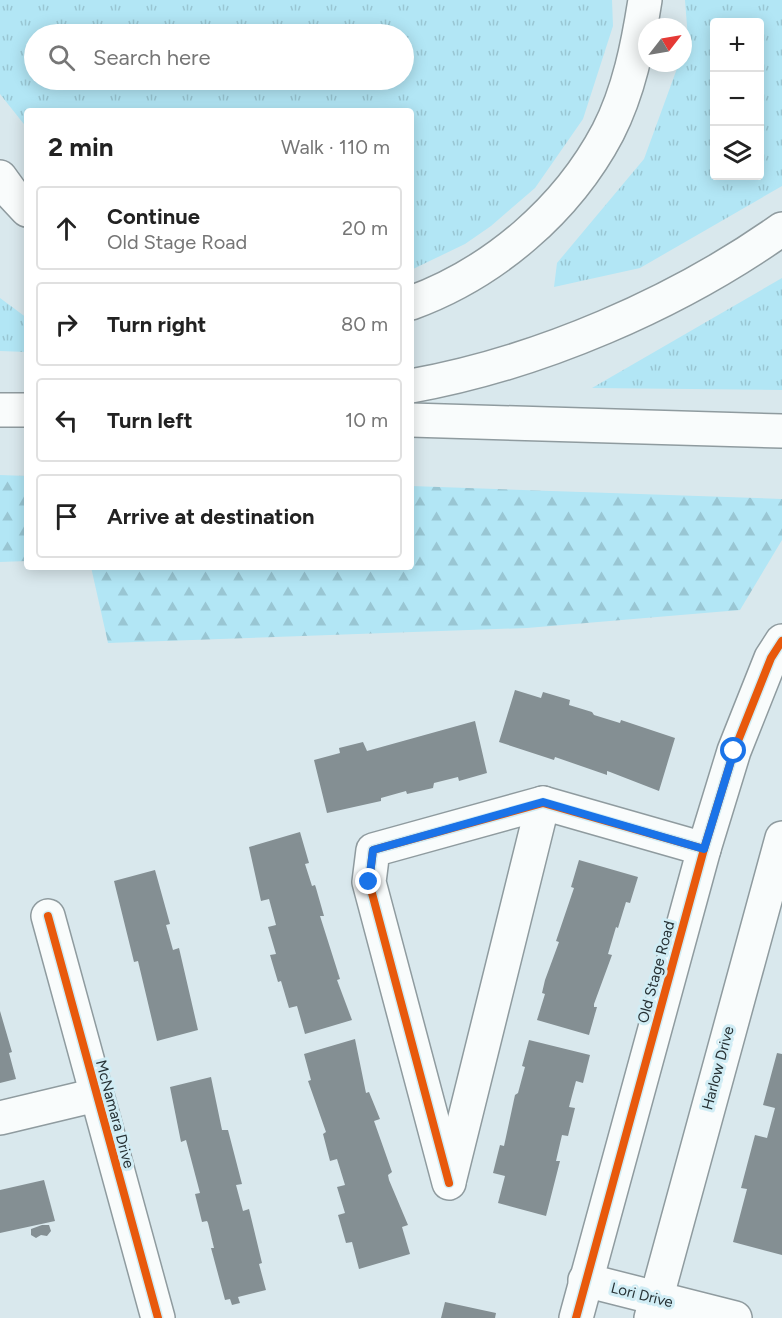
<!DOCTYPE html>
<html lang="en">
<head>
<meta charset="utf-8">
<style>
	body { margin:0; font-family:Figtree,sans-serif; background:#f6f6f6; color:#222 }
	.controls { position:absolute; right:18px; top:18px; display:grid; overflow:hidden; border-radius:6px; box-shadow:0 3px 15px #0003 }
	.controls button { width:54px; height:54px; display:grid; place-items:center; padding:0; border:0; border-bottom:2px solid #e0e0e0; background:#fff; color:#222; font:30px sans-serif }
	.compass { position:absolute; left:638px; top:18px; width:54px; height:54px; border-radius:50%; background:#fff; box-shadow:0 3px 15px #0003; rotate:59deg }
	.stop { position:absolute; width:18px; height:18px; margin:-14px; border:4px solid #1a73e8; border-radius:50%; background:#fff }
	.stop.end { background:#1a73e8; border-color:#fff; box-shadow:0 2px 6px #0008 }
	.list { margin:0; padding:0; list-style:none }
	h2 { display:flex; justify-content:space-between; align-items:center; height:78px; margin:0; padding:0 24px; font-size:26px }
	h2 small { font-size:20px; font-weight:400; color:#767676 }
	.list li { display:grid; grid-template-columns:39px 1fr auto; gap:18px; align-items:center; box-sizing:border-box; height:84px; margin:0 12px 12px; padding:0 12px; border:2px solid #e0e0e0; border-radius:6px }
	.list b { display:block; font-size:22px; white-space:nowrap }
	.list p { margin:0; font-size:20px; white-space:nowrap; color:#767676 }
	.list em { font-size:20px; font-style:normal; color:#767676 }
	.icon { flex:none; width:33px; height:33px; fill:none; stroke:currentColor; stroke-width:2; stroke-linecap:round; stroke-linejoin:round }
	.map { position:relative; flex:none; width:782px; height:1318px; overflow:hidden }
	.search { position:absolute; background:#fff; box-shadow:0 3px 15px #0003; left:24px; top:24px; width:390px; height:66px; display:flex; align-items:center; gap:15px; box-sizing:border-box; padding:0 21px; border-radius:33px; color:#767676; font-size:22px }
	.panel { position:absolute; background:#fff; box-shadow:0 3px 15px #0003; left:24px; top:108px; width:390px; height:462px; border-radius:6px }
	.map>svg:first-child { display:block }
	.grass { fill:url(#grass-tufts); fill-rule:evenodd }
	.forest { fill:url(#forest-firs) }
	.building { fill:#848f93 }
	.lines { fill:none; stroke-linecap:round; stroke-linejoin:round }
	.minor-casing { stroke:#8f9b9f; stroke-width:36 }
	.highway-casing { stroke:#8f9b9f; stroke-width:36 }
	.minor { stroke:#f9fcfc; stroke-width:33 }
	.highway { stroke:#f9fcfc; stroke-width:33 }
	.cycleway-casing { stroke:#d1edf5; stroke-width:11 }
	.cycleway { stroke:#e8590c; stroke-width:8 }
	.route { stroke:#1a73e8; stroke-width:8 }
	.labels { text-anchor:middle; dominant-baseline:central; stroke-width:6; stroke-linejoin:round; paint-order:stroke }
	.street-label { font-size:15px; fill:#263134; stroke:#d1edf5 }
</style>
</head>
<body>
<div class="map">
<svg width="782" height="1318" viewBox="0 0 782 1318">
	<defs>
		<pattern id="grass-tufts" width="24" height="20" patternUnits="userSpaceOnUse" patternTransform="scale(1.5)"><rect width="24" height="20" fill="#b2e6f5"/><path d="M3 7l-1-3M5 7V3M7 7l1-3M15 17l-1-3M17 17v-4M19 17l1-3" fill="none" stroke="#99c6d3"/></pattern>
		<pattern id="forest-firs" width="22" height="20" patternUnits="userSpaceOnUse" patternTransform="scale(1.5)"><rect width="22" height="20" fill="#b2e6f5"/><path d="M5 1l3.5 6h-7zM16 11l3.5 6h-7z" fill="#99c6d3"/></pattern>
	</defs>
	<rect width="100%" height="100%" fill="#d9e8ed"/>
	<g class="grass">
		<path d="M0 0H612L613 26 583 119 535 188 491 226 465 244 411 270V111H27V128L0 94ZM404 34V80H34V34Z"/>
		<path d="M685 0H782V186L640 268 554 287 557 263 644 159 679 63H683V51L688 39ZM714 22H760V176H714Z"/>
		<polygon points="782,278 782,390 592,388"/>
		<polygon points="0,298 27,318 27,352 0,351"/>
	</g>
	<g class="forest">
		<polygon points="0,475 27,476 27,561 0,562"/>
		<polygon points="411,486 782,499 782,540 740,610 527,628 108,643 91,567 411,567"/>
	</g>
	<g class="building">
		<polygon points="515,690 541,698 543,692 570,700 569,705 592,712 594,715 620,723 621,720 675,738 659,791 610,772 607,771 607,775 555,757 554,760 499,742"/>
		<polygon points="475,721 487,773 459,781 458,777 434,783 433,788 407,794 406,791 381,798 381,801 327,813 314,760 340,753 339,748 363,742 367,751"/>
		<polygon points="300,832 309,863 305,864 312,886 315,885 316,888 324,916 320,916 340,979 337,980 352,1020 305,1034 297,1006 289,1008 281,981 278,982 270,955 276,954 268,927 276,925 269,899 261,901 249,847"/>
		<polygon points="579,860 638,877 630,903 626,902 618,928 616,927 608,954 612,955 594,1004 594,1007 597,1007 589,1035 537,1020 545,994 542,993 545,980 559,942 556,941 574,888 571,887"/>
		<polygon points="155,870 170,924 166,925 173,950 179,948 198,1030 157,1041 138,961 134,962 114,881"/>
		<polygon points="0,1011 12,1052 9,1053 16,1079 0,1083"/>
		<polygon points="355,1039 366,1093 369,1092 380,1119 374,1121 392,1172 388,1175 389,1180 408,1225 402,1227 410,1254 359,1269 352,1242 346,1243 338,1215 345,1213 337,1187 345,1185 337,1159 330,1161 323,1134 326,1132 308,1081 311,1080 304,1054"/>
		<polygon points="529,1040 590,1055 583,1083 576,1081 569,1107 575,1108 568,1136 562,1135 556,1161 560,1161 546,1216 498,1203 505,1176 493,1173 500,1145 504,1146 515,1095 518,1093 525,1067 522,1066"/>
		<polygon points="777,1053 782,1054 782,1255 733,1242 747,1189 741,1188 755,1135 767,1138 775,1108 763,1105"/>
		<polygon points="211,1077 222,1130 228,1130 242,1184 236,1185 243,1211 249,1209 262,1263 259,1264 266,1290 238,1297 240,1303 232,1305 230,1299 225,1300 211,1248 214,1248 208,1223 207,1221 202,1222 195,1194 200,1193 186,1140 181,1142 170,1087"/>
		<polygon points="44,1180 55,1221 0,1233 0,1190"/>
		<polygon points="42,1225 49,1225 51,1231 47,1236 41,1235 36,1238 31,1235 31,1229"/>
		<polygon points="445,1302 496,1313 495,1318 441,1318"/>
	</g>
	<g class="lines">
		<defs>
			<g id="minor">
				<polyline points="48,916 158,1318"/>
				<polyline points="0,1118 96,1095"/>
				<polyline points="450,1178 543,803"/>
				<polyline points="449,1183 369,882 373,850 543,803 704,849"/>
				<polyline points="585,1280 735,1318"/>
				<polyline points="576,1318 704,849 734,751 771,658 782,641"/>
				<polyline points="651,1318 782,838"/>
			</g>
			<g id="highway">
				<polyline points="0,177 13,195 27,210"/>
				<path d="M411 303C493 273 567 210 608 132 629 91 638 45 645 0"/>
				<path d="M411 386C539 363 676 304 782 229"/>
				<polyline points="0,410 27,410"/>
				<polyline points="411,420 782,431"/>
			</g>
		</defs>
		<use href="#minor" class="minor-casing"/>
		<use href="#highway" class="highway-casing"/>
		<use href="#minor" class="minor"/>
		<use href="#highway" class="highway"/>
		<defs>
			<g id="cycleway">
				<polyline points="48,916 158,1318"/>
				<polyline points="449,1183 369,882 373,850 543,803 704,849"/>
				<polyline points="576,1318 704,849 734,751 771,658 782,641"/>
			</g>
		</defs>
		<use href="#cycleway" class="cycleway-casing"/>
		<use href="#cycleway" class="cycleway"/>
	</g>
	<g class="lines">
		<polyline class="route" points="369,882 373,850 543,802 704,849 734,751"/>
	</g>
	<g class="labels">
		<g class="street-label">
			<text transform="translate(656 972) rotate(-75)">Old Stage Road</text>
			<text transform="translate(718 1068) rotate(-75)">Harlow Drive</text>
			<text transform="translate(115 1114) rotate(75)">McNamara Drive</text>
			<text transform="translate(642 1295) rotate(14)">Lori Drive</text>
		</g>
	</g>
</svg>
<div class="controls">
<button>+</button>
<button>−</button>
<button><svg class="icon" aria-label="layers" viewBox="0 0 24 24"><path d="M12 4l9 5-9 5-9-5zM3 14l9 5 9-5"/></svg></button>
</div>
<svg class="compass" viewBox="-18 -18 36 36"><path d="M0-13l5 13h-10z" fill="#e53935"/><path d="M0 13l5-13h-10z" fill="#767676"/></svg>
<div class="stop" style="left:734px;top:751px"></div>
<div class="stop end" style="left:369px;top:882px"></div>
<div class="search"><svg class="icon" aria-label="search" viewBox="0 0 24 24"><circle cx="10" cy="10" r="6"/><path d="M15 15l6 6"/></svg>Search here</div>
<section class="panel">
<h2>2 min<small>Walk · 110 m</small></h2>
<ul class="list">
<li><svg class="icon" aria-label="ahead" viewBox="0 0 24 24"><path d="M12 20V5M6 11l6-6 6 6"/></svg><div><b>Continue</b><p>Old Stage Road</p></div><em>20 m</em></li>
<li><svg class="icon" aria-label="right" viewBox="0 0 24 24"><path d="M7 20v-9h11M14 6l5 5-5 5"/></svg><div><b>Turn right</b></div><em>80 m</em></li>
<li><svg class="icon" aria-label="left" viewBox="0 0 24 24"><path d="M17 20v-9H6M10 6l-5 5 5 5"/></svg><div><b>Turn left</b></div><em>10 m</em></li>
<li><svg class="icon" aria-label="arrive" viewBox="0 0 24 24"><path d="M6 21V4h12l-3 4 3 4H6"/></svg><div><b>Arrive at destination</b></div></li>
</ul>
</section>
</div>
</body>
</html>
